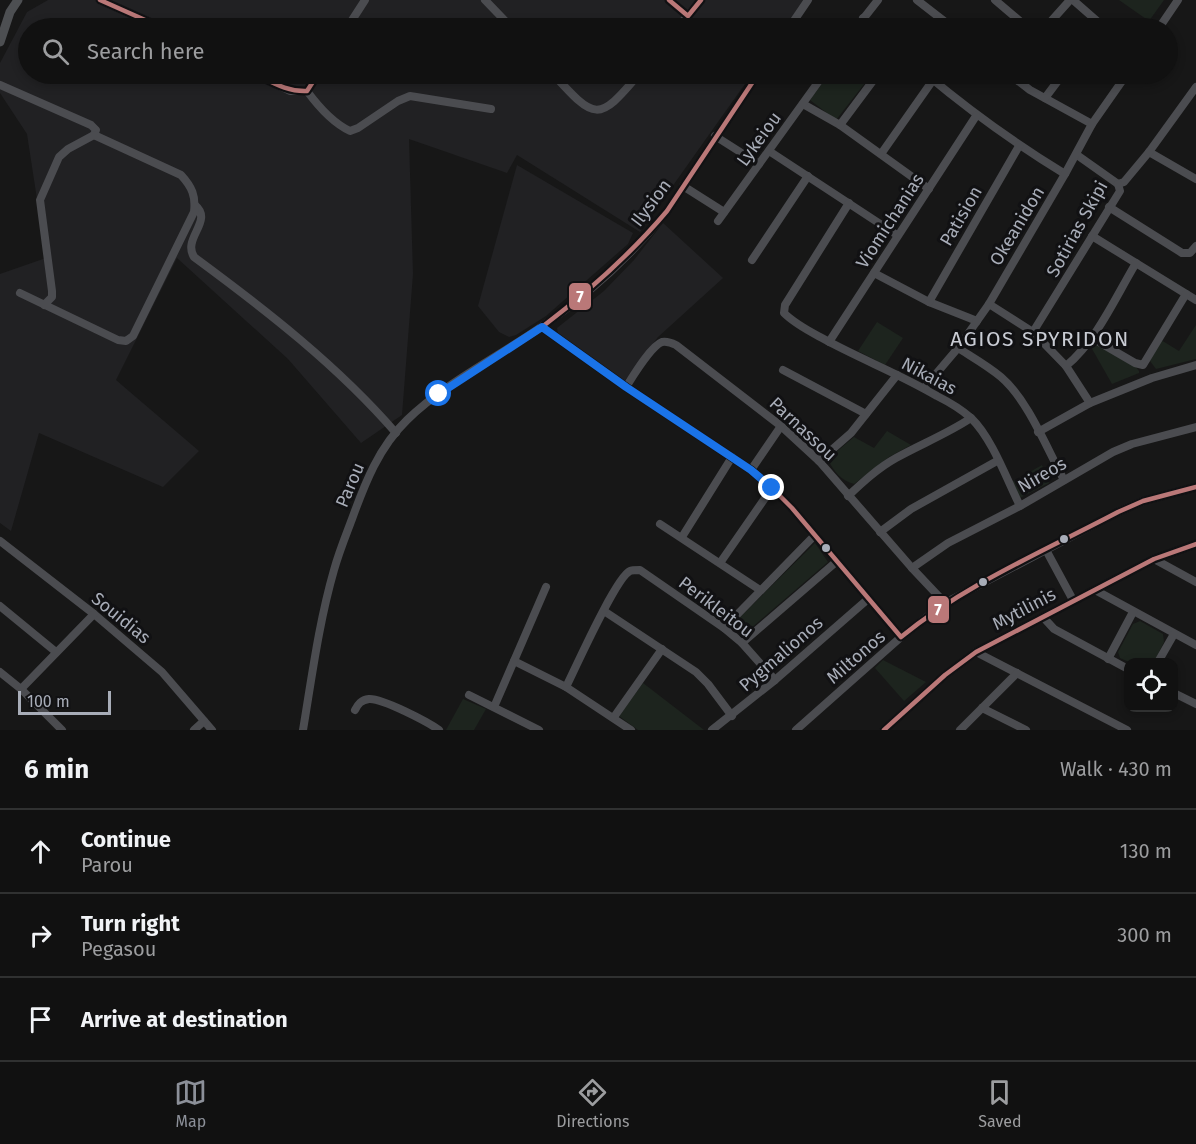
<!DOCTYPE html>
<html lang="en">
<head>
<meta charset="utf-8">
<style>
	body { margin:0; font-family:"Fira Sans",sans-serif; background:#1a1a1a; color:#f1f3f6 }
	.controls { position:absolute; right:18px; bottom:18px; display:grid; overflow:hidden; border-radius:12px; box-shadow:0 3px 9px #0003 }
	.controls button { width:54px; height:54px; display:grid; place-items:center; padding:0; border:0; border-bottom:2px solid #303131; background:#111; color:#f1f3f6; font:30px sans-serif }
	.scale { position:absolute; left:18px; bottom:15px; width:93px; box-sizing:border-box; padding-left:6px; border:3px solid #a8adb8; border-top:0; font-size:16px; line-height:21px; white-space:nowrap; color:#a8adb8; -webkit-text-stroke:4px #111113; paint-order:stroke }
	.stop { position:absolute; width:18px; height:18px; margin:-14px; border:4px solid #1a73e8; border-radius:50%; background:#fff }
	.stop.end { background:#1a73e8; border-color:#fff; box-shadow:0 2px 6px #0008 }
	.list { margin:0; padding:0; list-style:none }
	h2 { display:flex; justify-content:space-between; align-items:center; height:78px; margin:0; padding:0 24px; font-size:26px }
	h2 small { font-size:20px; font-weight:400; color:#9c9d9f }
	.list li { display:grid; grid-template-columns:39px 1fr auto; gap:18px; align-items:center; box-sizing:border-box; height:84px; padding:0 24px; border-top:2px solid #303131 }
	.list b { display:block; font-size:22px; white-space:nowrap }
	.list p { margin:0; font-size:20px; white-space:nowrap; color:#9c9d9f }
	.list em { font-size:20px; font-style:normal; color:#9c9d9f }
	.icon { flex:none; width:33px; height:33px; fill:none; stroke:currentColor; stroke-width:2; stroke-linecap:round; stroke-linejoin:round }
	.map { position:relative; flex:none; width:1196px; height:730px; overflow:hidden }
	.search { position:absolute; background:#111; box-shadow:0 3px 9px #0003; left:18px; right:18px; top:18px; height:66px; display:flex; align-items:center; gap:15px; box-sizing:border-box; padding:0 21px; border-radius:33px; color:#9c9d9f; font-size:22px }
	.sheet { height:330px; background:#111 }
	nav { display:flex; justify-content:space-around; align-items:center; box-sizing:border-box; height:84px; border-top:2px solid #303131; background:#111; font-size:16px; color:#9c9d9f }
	nav a { display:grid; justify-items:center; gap:3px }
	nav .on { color:#8c9099 }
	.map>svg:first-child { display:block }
	.built { fill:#212123 }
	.green { fill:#1d241e }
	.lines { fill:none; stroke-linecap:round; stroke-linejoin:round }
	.minor { stroke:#4b4c50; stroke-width:8 }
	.major { stroke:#4d4f52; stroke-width:9 }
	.bus-1-casing { stroke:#111113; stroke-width:9 }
	.bus-1 { stroke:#ba7878; stroke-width:4.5 }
	.route { stroke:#1a73e8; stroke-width:8 }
	.bus-dot { fill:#a8adb8; stroke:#111113; stroke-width:2 }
	.labels { text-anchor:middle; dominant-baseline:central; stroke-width:6; stroke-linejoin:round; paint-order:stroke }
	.street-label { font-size:18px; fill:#a8adb8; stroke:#111113 }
	.quarter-label { font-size:21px; letter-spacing:1.5px; fill:#c9ccd4; stroke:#111113 }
	.line-badge { stroke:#111113; stroke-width:2 }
	.badge-label { font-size:16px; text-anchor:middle; font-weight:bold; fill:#fff }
</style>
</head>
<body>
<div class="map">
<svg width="1196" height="730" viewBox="0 0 1196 730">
	<rect width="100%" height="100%" fill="#171717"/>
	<g class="built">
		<polygon points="48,0 805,0 784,28 28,28 28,74 752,74 640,232 517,155 507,173 409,139 413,274 402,415 361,443 288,359 177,258 116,380 199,451 163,487 39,433 11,531 0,523 0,274 46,258 27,134 0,93 0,63 27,12"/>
		<polygon points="517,165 633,233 628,244 546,316 516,335 509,337 499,332 478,306"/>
		<polygon points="663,223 723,278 658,337 623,383 558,334 557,328 604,291 634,260"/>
	</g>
	<g class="green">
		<polygon points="1119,0 1164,0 1149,21"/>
		<polygon points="829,74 872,74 836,120 810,100"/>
		<polygon points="877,322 903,338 885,365 858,351"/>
		<polygon points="1196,325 1196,359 1156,369 1150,361 1151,357 1161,340 1179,351"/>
		<polygon points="1095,344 1136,367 1139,371 1139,373 1112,384 1091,347"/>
		<path d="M887 431 911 445 889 457 854 484C842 481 833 471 828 459L854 437 874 448Z"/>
		<polygon points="1042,465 1049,483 1020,498 1010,483"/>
		<polygon points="815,543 828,562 742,636 732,625"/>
		<polygon points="1140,621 1163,634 1164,642 1154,662 1129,662 1120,658 1118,652 1133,624"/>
		<polygon points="883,660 926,682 904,701 875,668"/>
		<polygon points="643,683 704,730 638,730 619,716"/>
		<polygon points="463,699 486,709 474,730 446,730"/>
	</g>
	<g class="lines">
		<g class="minor">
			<polyline points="100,0 163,28"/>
			<polyline points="485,0 512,28"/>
			<polyline points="669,0 688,16"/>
			<polyline points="917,0 953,28"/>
			<polyline points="995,0 1028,28"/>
			<polyline points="1073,0 1105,28"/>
			<polyline points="863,18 874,28"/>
			<polyline points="347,28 365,0"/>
			<polyline points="677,28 701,0"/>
			<polyline points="789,28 808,0"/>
			<polyline points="856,28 878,0"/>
			<polyline points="1045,28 1070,0"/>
			<polyline points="1159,28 1178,0"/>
			<polyline points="255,74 290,91 307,91"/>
			<path d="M553 74C595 120 598 123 639 74"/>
			<path d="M926 74C970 111 1016 144 1065 174"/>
			<polyline points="1009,74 1030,90 1092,124"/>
			<polyline points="0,85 91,125 96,130 94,135"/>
			<path d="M307 91C318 106 333 123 350 131L358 128 398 101 410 96 491 109"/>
			<polyline points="307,91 318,74"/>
			<polyline points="1045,98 1063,74"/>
			<polyline points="803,104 840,125 929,189"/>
			<polyline points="840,125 878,74"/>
			<polyline points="715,136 759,164"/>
			<polyline points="769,151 897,235"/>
			<polyline points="1149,152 1196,179"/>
			<polyline points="881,154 933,80"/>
			<polyline points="1077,155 1118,184"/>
			<polyline points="1118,184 1124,182 1149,152 1196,87"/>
			<polyline points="683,186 724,212"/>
			<path d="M849 203 785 305 784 313C795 324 809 331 822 338 860 359 900 374 937 396 949 402 961 409 971 418 992 438 1007 480 1020 506"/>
			<path d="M195 205C214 221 182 238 194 257 266 310 338 366 396 433"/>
			<polyline points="1109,207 1182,253 1190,253 1196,246"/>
			<polyline points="718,221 824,74"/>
			<polyline points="1092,236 1196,300"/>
			<polyline points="752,260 808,176"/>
			<polyline points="874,273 929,302 977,321"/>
			<path d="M20 293 118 340 126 341 133 336 194 212C196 196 192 187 181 175L94 135 68 149 59 157 40 200 52 291V297L44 305"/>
			<polyline points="929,302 1019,146"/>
			<polyline points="989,304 1033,332 1066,366 1090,403"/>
			<polyline points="542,327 626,387 751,470 772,488 792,508 901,637"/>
			<polyline points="1033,332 1120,191 1118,184"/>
			<polyline points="1092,338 1135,363 1143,365 1186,294"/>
			<polyline points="829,342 976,116"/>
			<path d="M958 348C972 357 988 366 1001 377 1028 400 1047 449 1064 480"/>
			<path d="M1066 366C1097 340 1115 298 1136 263"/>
			<polyline points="783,370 866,414"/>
			<path d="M626 387C633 376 651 346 662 342 667 341 672 343 676 345L781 426 819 461 912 568 945 603"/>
			<polyline points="924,388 958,348 989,304 1065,174 1092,124 1127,74"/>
			<polyline points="1038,432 1090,403 1152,378 1196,365"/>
			<polyline points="819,461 851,433 897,375"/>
			<polyline points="751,470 781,426"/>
			<path d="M848 496C863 482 878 468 896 458 921 444 947 434 971 418"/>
			<polyline points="660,524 760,590"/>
			<polyline points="880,532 911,509 997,461"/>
			<polyline points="682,537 732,457"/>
			<polyline points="0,541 94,614 162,672 212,730"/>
			<polyline points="1046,550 1073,600"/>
			<polyline points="1154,559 1196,582"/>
			<polyline points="720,563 772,488"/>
			<polyline points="912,568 948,543 1020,506 1113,452 1132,444 1196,427"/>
			<polyline points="1095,590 1196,645"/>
			<polyline points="0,606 56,652"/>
			<polyline points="604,611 696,672 708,684 732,716"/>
			<polyline points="1043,617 1054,629 1128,669"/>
			<polyline points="724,628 814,536"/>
			<polyline points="742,643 836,562"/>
			<polyline points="976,652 1127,730"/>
			<polyline points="1108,659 1133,612"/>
			<polyline points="514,661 566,687 631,730"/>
			<polyline points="1158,662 1174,634"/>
			<polyline points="0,672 21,689 62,730"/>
			<path d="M566 687C575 669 616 577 630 571 632 570 638 570 640 570L724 628 742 643 775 680"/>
			<polyline points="21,689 94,614"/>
			<polyline points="1174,693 1196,704"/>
			<polyline points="469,695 539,730"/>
			<polyline points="494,707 546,587"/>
			<polyline points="982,708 1026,730"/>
			<path d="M355 710C358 704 361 700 369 699 382 698 428 722 439 730"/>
			<polyline points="614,717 662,649"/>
			<polyline points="194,730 204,721"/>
			<path d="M303 730C312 676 319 622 334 570 339 552 346 535 352 519 365 483 379 447 407 420 445 383 496 358 541 327 588 295 631 256 667 211L758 74"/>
			<polyline points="712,730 775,680 868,599"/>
			<polyline points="796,730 901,637 945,603 1118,512 1143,501 1196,487"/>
			<polyline points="884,730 945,675 976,652 1154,559 1196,544"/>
			<polyline points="960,730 1017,673"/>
		</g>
		<polyline class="major" points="0,42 10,12 18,0"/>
		<defs>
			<g id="bus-1">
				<polyline points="100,0 163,28"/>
				<polyline points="669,0 688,16 701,0"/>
				<path d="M255 74C272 82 287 92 307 91L318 74"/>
				<path d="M758 74 667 211C630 255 588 292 542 327L626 387 751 470 772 488 792 508 901 637C966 584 1044 551 1118 512L1143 501 1196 487"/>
				<polyline points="884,730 945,675 976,652 1154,559 1196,544"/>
			</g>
		</defs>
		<use href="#bus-1" class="bus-1-casing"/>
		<use href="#bus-1" class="bus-1"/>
	</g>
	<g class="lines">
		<polyline class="route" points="439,394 542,327 626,387 751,470 772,488"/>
	</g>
	<g class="bus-dot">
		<circle cx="1064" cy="539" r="5"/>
		<circle cx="826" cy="548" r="5"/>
		<circle cx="983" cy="582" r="5"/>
	</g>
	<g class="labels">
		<g class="street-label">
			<text transform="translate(759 139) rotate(-54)">Lykeiou</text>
			<text transform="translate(651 203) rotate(-53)">Ilysion</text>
			<text transform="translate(961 216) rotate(-60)">Patision</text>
			<text transform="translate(890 221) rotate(-57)">Viomichanias</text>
			<text transform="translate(1017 226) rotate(-59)">Okeanidon</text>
			<text transform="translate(1077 229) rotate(-61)">Sotirias Skipi</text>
			<text transform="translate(929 376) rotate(28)">Nikaias</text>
			<text transform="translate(803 429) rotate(43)">Parnassou</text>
			<text transform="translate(1042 475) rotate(-30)">Nireos</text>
			<text transform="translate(350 485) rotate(-67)">Parou</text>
			<text transform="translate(716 607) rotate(37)">Perikleitou</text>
			<text transform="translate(1024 609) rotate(-28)">Mytilinis</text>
			<text transform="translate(121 618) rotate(39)">Souidias</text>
			<text transform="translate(781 654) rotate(-41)">Pygmalionos</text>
			<text transform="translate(856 657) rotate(-41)">Miltonos</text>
		</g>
		<g class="quarter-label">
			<text x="1040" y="339">AGIOS SPYRIDON</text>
		</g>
	</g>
	<g class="line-badge">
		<rect x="568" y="282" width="24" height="29" rx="6" fill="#ba7878"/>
		<rect x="927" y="595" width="23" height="29" rx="6" fill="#ba7878"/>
	</g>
	<g class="badge-label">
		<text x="580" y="302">7</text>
		<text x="938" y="615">7</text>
	</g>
</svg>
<div class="controls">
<button><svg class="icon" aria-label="locate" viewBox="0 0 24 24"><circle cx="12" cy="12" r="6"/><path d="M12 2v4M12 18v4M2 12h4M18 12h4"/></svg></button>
</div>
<div class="scale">100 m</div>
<div class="stop" style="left:439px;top:394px"></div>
<div class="stop end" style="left:772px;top:488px"></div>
<div class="search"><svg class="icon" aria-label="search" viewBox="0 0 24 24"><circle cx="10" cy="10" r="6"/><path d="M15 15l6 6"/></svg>Search here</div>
</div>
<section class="sheet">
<h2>6 min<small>Walk · 430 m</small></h2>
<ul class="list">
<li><svg class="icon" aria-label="ahead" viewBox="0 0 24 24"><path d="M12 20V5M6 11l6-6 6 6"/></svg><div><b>Continue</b><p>Parou</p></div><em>130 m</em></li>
<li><svg class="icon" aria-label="right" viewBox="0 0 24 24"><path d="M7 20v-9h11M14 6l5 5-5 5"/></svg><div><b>Turn right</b><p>Pegasou</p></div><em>300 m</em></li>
<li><svg class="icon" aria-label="arrive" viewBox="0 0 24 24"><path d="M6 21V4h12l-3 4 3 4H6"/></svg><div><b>Arrive at destination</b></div></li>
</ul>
</section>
<nav>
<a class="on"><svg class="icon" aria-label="map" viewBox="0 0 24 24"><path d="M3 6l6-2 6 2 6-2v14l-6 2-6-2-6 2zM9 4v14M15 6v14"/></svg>Map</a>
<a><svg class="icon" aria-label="directions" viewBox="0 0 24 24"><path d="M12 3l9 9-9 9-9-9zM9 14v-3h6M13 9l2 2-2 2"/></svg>Directions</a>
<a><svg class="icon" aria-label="saved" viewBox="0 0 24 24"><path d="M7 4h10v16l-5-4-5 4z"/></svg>Saved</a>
</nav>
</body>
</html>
